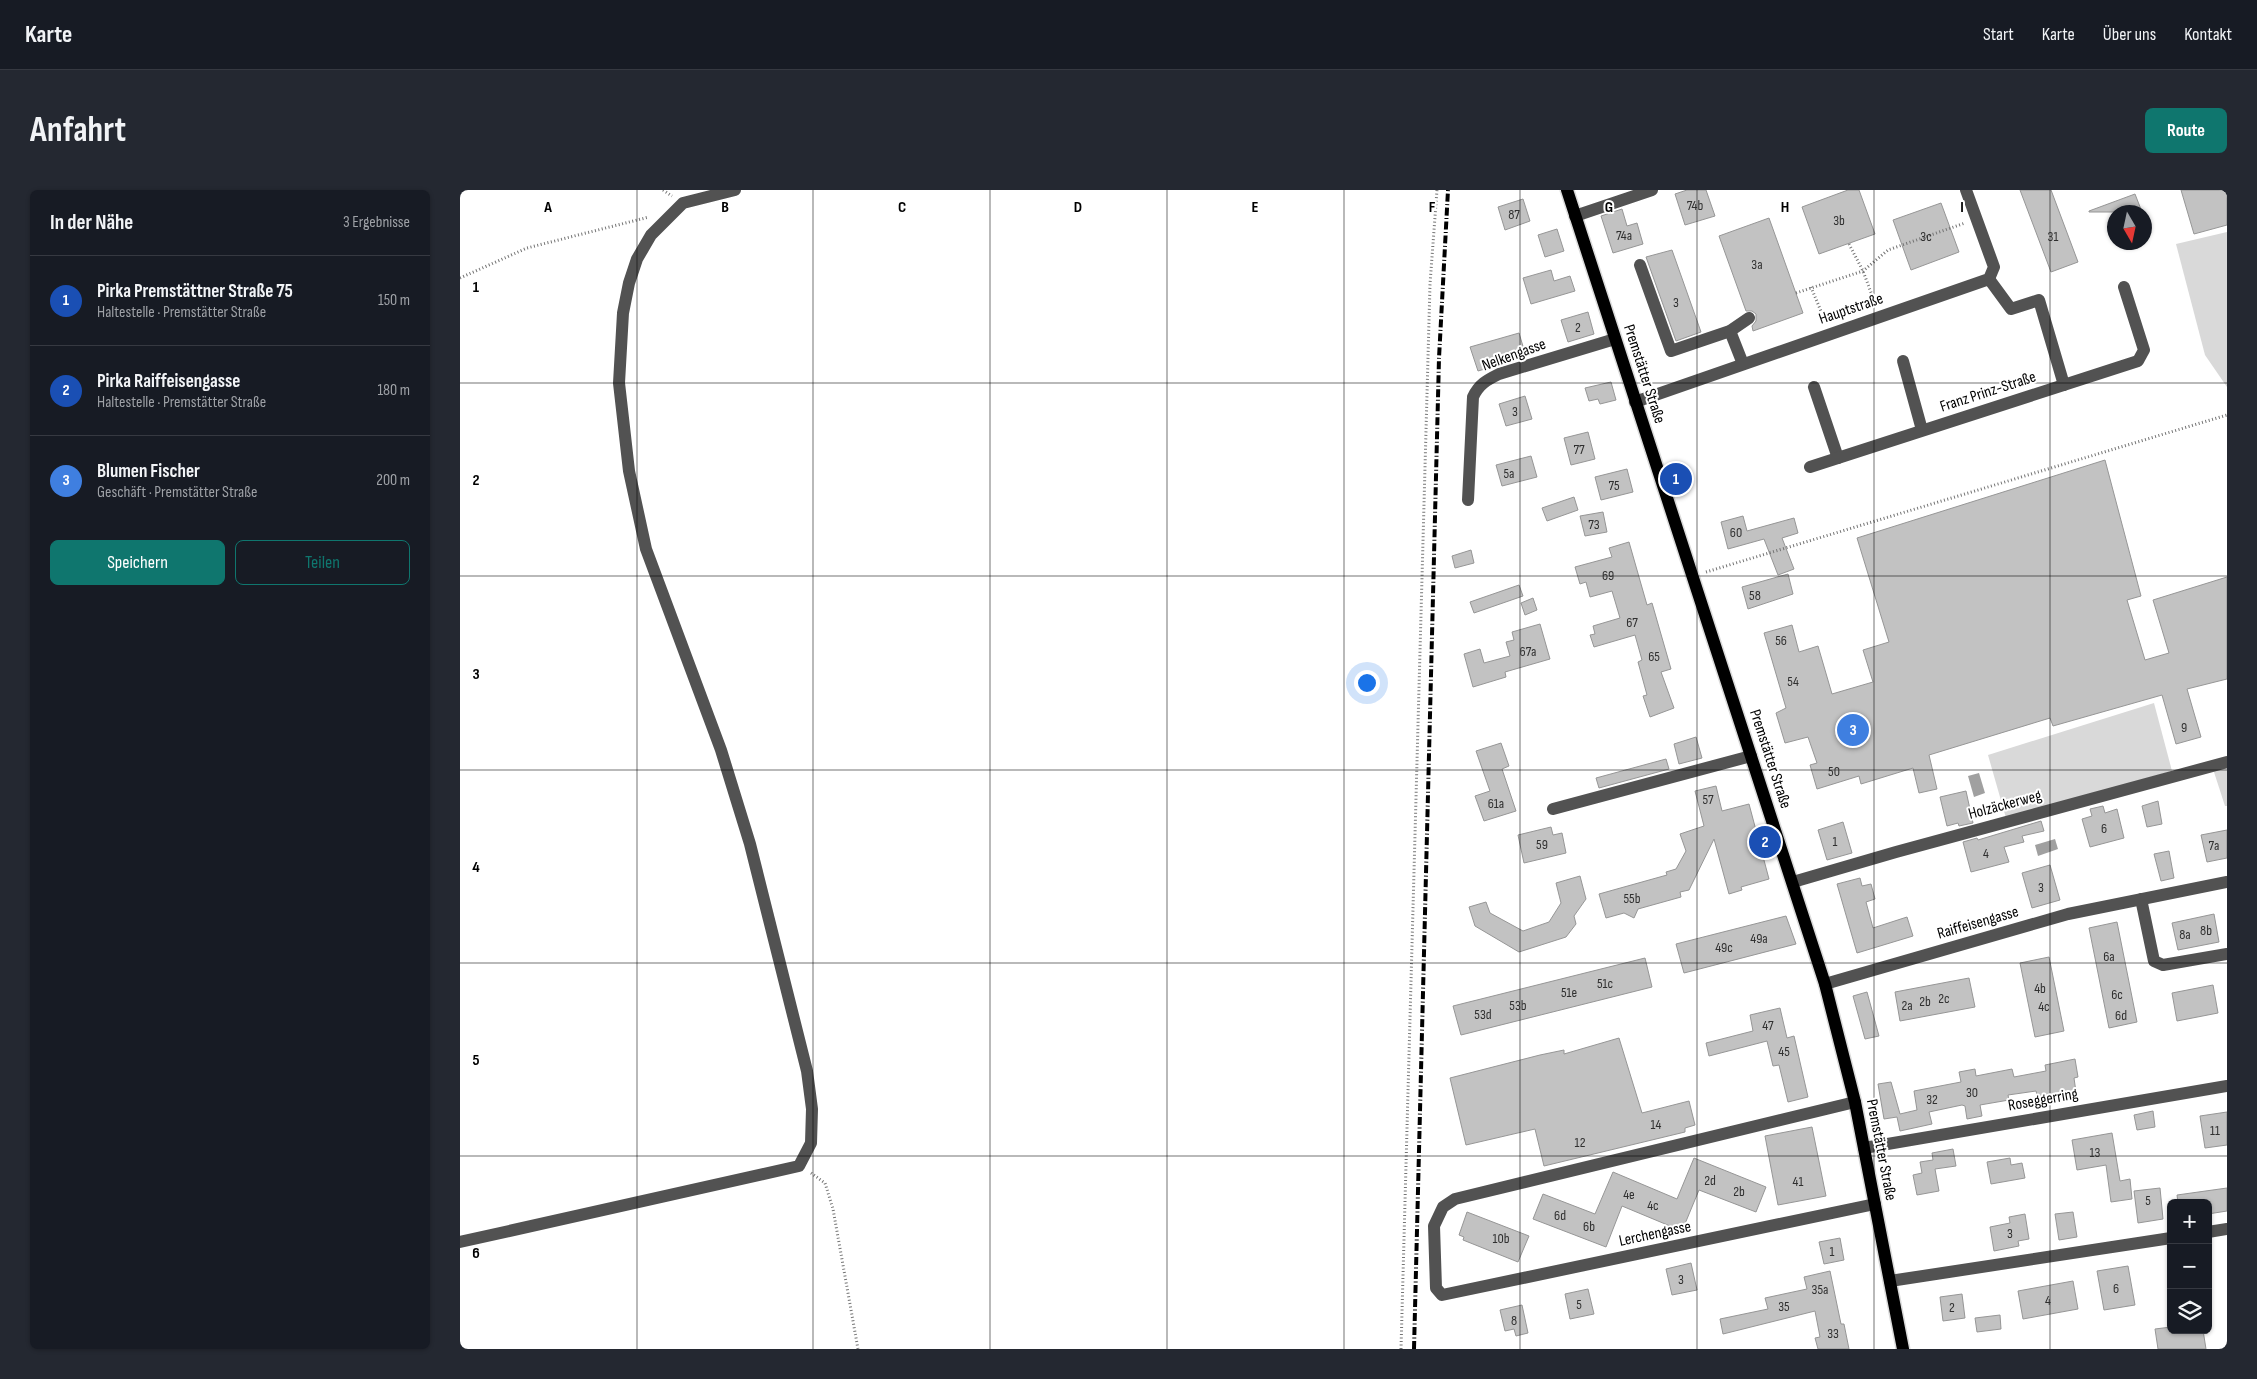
<!DOCTYPE html>
<html lang="de">
<head>
<meta charset="utf-8">
<style>
	body { margin:0; font-family:"Sofia Sans Condensed",sans-serif; background:#242831; color:#f1f3f6 }
	.controls { position:absolute; right:15px; bottom:15px; display:grid; overflow:hidden; border-radius:8px; box-shadow:0 1px 4px #0004 }
	.controls button { width:45px; height:45px; display:grid; place-items:center; padding:0; border:0; border-bottom:1px solid #363941; background:#171b24; color:#f1f3f6; font:25px sans-serif }
	.compass { position:absolute; left:1647px; top:15px; width:45px; height:45px; border-radius:50%; background:#171b24; box-shadow:0 1px 4px #0004; rotate:171deg }
	.you { position:absolute; left:906px; top:492px; width:18px; height:18px; margin:-12px; border:4px solid #fff; border-radius:50%; background:#1a73e8; box-shadow:0 0 0 8px #1a73e833 }
	.badge { display:grid; place-items:center; width:32px; height:32px; border-radius:50%; background:#0f766e; color:#fff; font-size:16px; font-weight:700 }
	.pin { position:absolute; translate:-50% -50%; border:2px solid #fff; box-shadow:0 1px 5px #0006 }
	.list { margin:0; padding:0; list-style:none }
	h2 { display:flex; justify-content:space-between; align-items:center; height:65px; margin:0; padding:0 20px; font-size:21px }
	h2 small { font-size:16px; font-weight:400; color:#9ea1a6 }
	.list li { display:grid; grid-template-columns:32px 1fr auto; gap:15px; align-items:center; box-sizing:border-box; height:90px; padding:0 20px; border-top:1px solid #363941 }
	.list b { display:block; font-size:19px; white-space:nowrap }
	.list p { margin:0; font-size:16px; white-space:nowrap; color:#9ea1a6 }
	.list em { font-size:16px; font-style:normal; color:#9ea1a6 }
	.actions { display:flex; gap:10px; padding:15px 20px }
	.actions a { flex:1; padding:11px 0; border:1px solid #0f766e; border-radius:8px; text-align:center; font-size:18px; color:#0f766e }
	.actions .main { background:#0f766e; color:#fff }
	.icon { flex:none; width:28px; height:28px; fill:none; stroke:currentColor; stroke-width:2; stroke-linecap:round; stroke-linejoin:round }
	.map { position:relative; flex:none; width:1767px; height:1159px; overflow:hidden; border-radius:8px }
	header { display:flex; align-items:center; gap:30px; box-sizing:border-box; height:70px; padding:0 25px; background:#171b24; border-bottom:1px solid #363941 }
	header strong { font-size:24px }
	nav { display:flex; gap:28px; margin-inline-start:auto; font-size:18px }
	.intro { display:flex; align-items:center; justify-content:space-between; box-sizing:border-box; height:120px; padding:0 30px }
	h1 { margin:0; font-size:35px }
	.button { padding:12px 22px; border-radius:8px; background:#0f766e; color:#fff; font-size:18px; font-weight:700 }
	main { display:flex; gap:30px; padding:0 30px }
	aside { flex:1; background:#171b24; border-radius:8px; box-shadow:0 1px 4px #0004 }
	.map>svg:first-child { display:block }
	.green { fill:#d9d9d9 }
	.water { fill:#a0a0a0 }
	.building { fill:#c2c2c2; stroke:#969696 }
	.lines { fill:none; stroke-linecap:round; stroke-linejoin:round }
	.major-casing { stroke:#dbdbdb; stroke-width:15 }
	.path { stroke:#747474; stroke-width:3; stroke-dasharray:1 2.5; stroke-linecap:butt }
	.minor { stroke:#525252; stroke-width:12 }
	.major { stroke:#000; stroke-width:12 }
	.rail { stroke:#000; stroke-width:4; stroke-dasharray:8 2.5 1 2.5; stroke-linecap:butt }
	.grid { fill:none; stroke:#000; stroke-width:1; stroke-opacity:0.55 }
	.labels { text-anchor:middle; dominant-baseline:central; stroke-width:4; stroke-linejoin:round; paint-order:stroke }
	.number-label { font-size:14px; fill:#303030 }
	.street-label { font-size:16px; fill:#000; stroke:#fff }
	.grid-label { font-size:16px; text-anchor:middle; font-weight:bold; fill:#000; stroke:#fff; stroke-width:4; stroke-linejoin:round; paint-order:stroke }
</style>
</head>
<body>
<header>
<strong>Karte</strong>
<nav><a>Start</a><a>Karte</a><a>Über uns</a><a>Kontakt</a></nav>
</header>
<div class="intro"><h1>Anfahrt</h1><a class="button">Route</a></div>
<main>
<aside>
<h2>In der Nähe<small>3 Ergebnisse</small></h2>
<ul class="list">
<li><span class="badge" style="background:#1a4fb4">1</span><div><b>Pirka Premstättner Straße 75</b><p>Haltestelle · Premstätter Straße</p></div><em>150 m</em></li>
<li><span class="badge" style="background:#1a4fb4">2</span><div><b>Pirka Raiffeisengasse</b><p>Haltestelle · Premstätter Straße</p></div><em>180 m</em></li>
<li><span class="badge" style="background:#3f7fe0">3</span><div><b>Blumen Fischer</b><p>Geschäft · Premstätter Straße</p></div><em>200 m</em></li>
</ul>
<div class="actions"><a class="main">Speichern</a><a>Teilen</a></div>
</aside>
<div class="map">
<svg width="1767" height="1159" viewBox="0 0 1767 1159">
	<rect width="100%" height="100%" fill="#fff"/>
	<g class="green">
		<polygon points="1767,42 1767,197 1745,165 1716,54"/>
		<polygon points="1694,513 1712,581 1546,628 1528,565"/>
		<polygon points="1767,576 1767,616 1765,616 1753,579"/>
	</g>
	<g class="water">
		<polygon points="1519,583 1525,603 1514,607 1508,586"/>
		<polygon points="1595,649 1598,659 1578,666 1575,655"/>
	</g>
	<g class="building">
		<polygon points="1227,0 1246,0 1255,26 1225,35 1215,4"/>
		<polygon points="1388,0 1399,0 1415,44 1359,64 1342,17"/>
		<polygon points="1560,0 1591,0 1618,72 1591,82"/>
		<polygon points="1721,0 1767,0 1767,35 1734,44"/>
		<polygon points="1675,4 1682,22 1629,22 1629,21"/>
		<polygon points="1063,9 1070,31 1045,40 1038,17"/>
		<polygon points="1481,13 1499,62 1451,80 1433,30"/>
		<polygon points="1162,19 1167,36 1177,33 1183,54 1153,63 1141,26"/>
		<polygon points="1309,28 1343,123 1293,141 1292,136 1296,131 1296,124 1292,121 1286,121 1259,46"/>
		<polygon points="1097,39 1104,61 1085,67 1078,45"/>
		<polygon points="1212,60 1241,142 1216,151 1186,67"/>
		<polygon points="1091,80 1094,91 1110,86 1115,101 1071,114 1063,88"/>
		<polygon points="1128,122 1134,144 1108,152 1101,130"/>
		<polygon points="1059,143 1065,163 1034,172 1035,176 1018,181 1010,157"/>
		<polygon points="1151,192 1156,210 1140,214 1138,209 1129,211 1125,198"/>
		<polygon points="1065,206 1072,229 1046,236 1039,214"/>
		<polygon points="1128,242 1135,269 1111,275 1104,248"/>
		<polygon points="1071,266 1077,287 1042,296 1036,275"/>
		<polygon points="1645,270 1681,406 1667,410 1685,470 1709,463 1693,410 1767,387 1767,489 1727,499 1741,547 1716,554 1702,505 1593,536 1590,528 1469,565 1477,599 1459,603 1453,578 1401,594 1399,586 1357,599 1350,575 1357,573 1348,547 1325,553 1316,523 1326,518 1304,443 1332,435 1339,462 1358,456 1372,504 1413,492 1403,460 1429,452 1397,348"/>
		<polygon points="1167,279 1173,302 1141,310 1135,287"/>
		<polygon points="1114,307 1118,320 1087,331 1082,318"/>
		<polygon points="1143,322 1147,342 1125,346 1120,326"/>
		<polygon points="1283,326 1287,341 1334,328 1338,343 1322,348 1334,379 1318,385 1304,349 1268,359 1261,332"/>
		<polygon points="1169,352 1187,415 1192,413 1211,479 1201,482 1214,518 1190,527 1183,506 1187,505 1178,472 1182,470 1175,445 1134,457 1130,445 1135,444 1133,436 1160,428 1152,401 1130,407 1126,392 1120,394 1115,377 1152,367 1149,358"/>
		<polygon points="1011,360 1014,373 995,378 992,366"/>
		<polygon points="1328,384 1333,404 1288,419 1282,397"/>
		<polygon points="1059,395 1063,406 1014,423 1010,412"/>
		<polygon points="1073,408 1077,420 1065,425 1061,413"/>
		<polygon points="1080,434 1090,469 1045,482 1046,487 1013,497 1004,464 1020,459 1024,473 1050,466 1046,452 1054,450 1052,442"/>
		<polygon points="1236,547 1242,568 1219,574 1214,554"/>
		<polygon points="1041,553 1049,576 1042,579 1056,621 1024,631 1015,606 1030,601 1016,561"/>
		<polygon points="1206,569 1209,579 1139,598 1136,588"/>
		<polygon points="1256,596 1262,621 1289,614 1309,689 1281,697 1282,700 1269,704 1254,649 1229,700 1220,702 1221,707 1178,719 1174,728 1164,723 1146,728 1139,704 1207,685 1206,682 1216,679 1226,661 1220,644 1244,636 1235,601"/>
		<polygon points="1506,601 1513,633 1499,636 1498,633 1487,636 1480,607"/>
		<polygon points="1698,611 1702,634 1687,637 1682,616"/>
		<polygon points="1643,616 1645,623 1657,619 1664,648 1630,657 1622,629 1632,626 1630,619"/>
		<polygon points="1581,631 1584,641 1562,646 1564,652 1544,657 1549,672 1511,682 1503,652 1517,648 1518,650"/>
		<polygon points="1383,632 1392,663 1367,670 1358,640"/>
		<polygon points="1091,637 1093,645 1102,643 1106,663 1064,673 1058,645"/>
		<polygon points="1767,640 1767,668 1747,672 1741,645"/>
		<polygon points="1709,661 1714,688 1701,691 1694,664"/>
		<polygon points="1590,675 1600,710 1572,718 1562,683"/>
		<polygon points="1120,686 1126,709 1114,726 1116,734 1106,747 1059,762 1015,736 1009,717 1026,712 1030,723 1063,741 1089,732 1101,713 1096,693"/>
		<polygon points="1400,688 1402,696 1411,694 1415,709 1406,712 1413,738 1447,727 1453,746 1397,763 1377,694"/>
		<polygon points="1754,724 1759,752 1718,760 1712,733"/>
		<polygon points="1326,726 1336,754 1224,783 1216,754"/>
		<polygon points="1657,732 1677,832 1649,838 1629,738"/>
		<polygon points="1589,767 1604,841 1575,847 1560,773"/>
		<polygon points="1185,768 1192,797 1001,845 993,816"/>
		<polygon points="1509,788 1515,817 1440,831 1435,802"/>
		<polygon points="1753,795 1758,823 1717,831 1712,803"/>
		<polygon points="1407,802 1419,846 1405,849 1393,806"/>
		<polygon points="1320,818 1327,848 1334,846 1348,907 1328,912 1319,875 1313,876 1307,851 1249,866 1246,853 1293,841 1290,825"/>
		<polygon points="1159,848 1182,923 1229,911 1235,935 1225,938 1225,942 1084,976 1075,939 1006,955 990,888 1080,865 1104,860 1104,864"/>
		<polygon points="1615,869 1618,887 1614,888 1616,902 1578,909 1576,901 1548,905 1549,910 1520,915 1522,926 1507,929 1505,916 1502,915 1469,922 1472,934 1440,941 1437,927 1424,929 1418,894 1431,892 1440,924 1457,920 1454,901 1501,892 1499,882 1515,879 1516,886 1552,879 1554,887 1586,881 1585,875"/>
		<polygon points="1693,921 1695,937 1677,940 1674,925"/>
		<polygon points="1767,922 1767,955 1745,958 1740,926"/>
		<polygon points="1352,937 1366,1006 1318,1015 1305,946"/>
		<polygon points="1652,943 1660,991 1670,989 1672,1009 1651,1012 1646,975 1617,980 1612,950"/>
		<polygon points="1493,959 1496,976 1475,979 1479,1001 1457,1005 1453,985 1462,983 1460,972 1473,970 1472,963"/>
		<polygon points="1234,968 1306,997 1296,1022 1239,1000 1222,1041 1162,1016 1146,1057 1073,1029 1083,1004 1135,1024 1153,982 1217,1009"/>
		<polygon points="1550,968 1551,975 1562,973 1565,988 1531,994 1527,972"/>
		<polygon points="1700,998 1703,1029 1678,1033 1674,1001"/>
		<polygon points="1767,998 1767,1021 1748,1024 1748,1013 1718,1013 1717,1005"/>
		<polygon points="1007,1022 1069,1046 1058,1072 1003,1050 1004,1047 999,1045"/>
		<polygon points="1613,1022 1617,1047 1599,1050 1595,1024"/>
		<polygon points="1565,1024 1569,1049 1558,1051 1559,1056 1534,1061 1530,1037 1550,1033 1549,1027"/>
		<polygon points="1380,1048 1384,1070 1364,1074 1359,1052"/>
		<polygon points="1231,1073 1237,1100 1212,1105 1206,1079"/>
		<polygon points="1668,1076 1675,1115 1644,1120 1637,1081"/>
		<polygon points="1370,1081 1381,1134 1384,1134 1389,1159 1358,1159 1355,1148 1360,1147 1355,1121 1263,1144 1260,1129 1308,1119 1305,1108 1347,1099 1344,1087"/>
		<polygon points="1613,1091 1618,1119 1563,1129 1558,1101"/>
		<polygon points="1128,1099 1134,1124 1110,1129 1105,1104"/>
		<polygon points="1502,1104 1505,1128 1483,1131 1480,1107"/>
		<polygon points="1062,1115 1068,1143 1056,1146 1054,1139 1045,1141 1040,1120"/>
		<polygon points="1540,1125 1541,1139 1517,1142 1515,1128"/>
		<polygon points="1711,1137 1711,1140 1743,1140 1746,1159 1698,1159 1695,1139"/>
	</g>
	<g class="lines">
		<defs>
			<polyline id="major" points="1107,0 1365,794 1395,912 1443,1159"/>
		</defs>
		<use href="#major" class="major-casing"/>
		<g class="path">
			<polyline points="203,0 212,6"/>
			<polyline points="1389,54 1403,81 1416,116"/>
			<polyline points="0,88 67,58 189,27"/>
			<polyline points="1351,97 1365,131"/>
			<polyline points="1336,103 1403,81 1428,60 1505,33"/>
			<polyline points="1246,382 1767,225"/>
			<polyline points="351,983 365,993 373,1019 398,1159"/>
			<polyline points="941,1159 970,94 977,0"/>
		</g>
		<g class="minor">
			<polyline points="1115,26 1192,0"/>
			<polyline points="1180,75 1211,161 1270,141 1289,128"/>
			<polyline points="1529,89 1551,119 1579,110 1604,195"/>
			<polyline points="1270,141 1283,174"/>
			<polyline points="1443,171 1462,240"/>
			<polyline points="1354,197 1378,268"/>
			<polyline points="1175,212 1529,89 1534,77 1506,0"/>
			<polyline points="1350,277 1678,171 1684,160 1664,97"/>
			<path d="M1008 310 1013 207C1019 194 1027 190 1039 184L1155 149"/>
			<polyline points="1093,619 1291,566"/>
			<polyline points="1333,692 1436,662 1767,572"/>
			<polyline points="1681,709 1694,771 1703,775 1767,764"/>
			<polyline points="1365,794 1608,724 1767,692"/>
			<polyline points="1395,912 995,1009 983,1017 974,1036 976,1098 982,1105 1415,1014"/>
			<polyline points="1404,958 1767,896"/>
			<polyline points="1748,1042 1767,1039"/>
			<polyline points="0,1052 339,976 351,953 352,919 347,881 290,654 261,560 186,359 169,281 159,193 163,123 169,93 177,69 191,45 223,13 275,0"/>
			<polyline points="1430,1091 1711,1048"/>
		</g>
		<use href="#major" class="major"/>
		<polyline class="rail" points="954,1159 979,168 988,0"/>
	</g>
	<path class="grid" d="M177 0V1159M353 0V1159M530 0V1159M707 0V1159M884 0V1159M1060 0V1159M1237 0V1159M1414 0V1159M1590 0V1159M0 193H1767M0 386H1767M0 580H1767M0 773H1767M0 966H1767"/>
	<g class="labels">
		<g class="number-label">
			<text x="1235" y="15">74b</text>
			<text x="1054" y="24">87</text>
			<text x="1379" y="30">3b</text>
			<text x="1164" y="45">74a</text>
			<text x="1466" y="46">3c</text>
			<text x="1593" y="46">31</text>
			<text x="1297" y="74">3a</text>
			<text x="1216" y="112">3</text>
			<text x="1118" y="137">2</text>
			<text x="1055" y="221">3</text>
			<text x="1119" y="259">77</text>
			<text x="1049" y="283">5a</text>
			<text x="1154" y="295">75</text>
			<text x="1134" y="334">73</text>
			<text x="1276" y="342">60</text>
			<text x="1148" y="385">69</text>
			<text x="1295" y="405">58</text>
			<text x="1172" y="432">67</text>
			<text x="1321" y="450">56</text>
			<text x="1068" y="461">67a</text>
			<text x="1194" y="466">65</text>
			<text x="1333" y="491">54</text>
			<text x="1724" y="537">9</text>
			<text x="1374" y="581">50</text>
			<text x="1248" y="609">57</text>
			<text x="1036" y="613">61a</text>
			<text x="1644" y="638">6</text>
			<text x="1375" y="651">1</text>
			<text x="1082" y="654">59</text>
			<text x="1754" y="655">7a</text>
			<text x="1526" y="663">4</text>
			<text x="1581" y="697">3</text>
			<text x="1172" y="708">55b</text>
			<text x="1746" y="740">8b</text>
			<text x="1725" y="744">8a</text>
			<text x="1299" y="748">49a</text>
			<text x="1264" y="757">49c</text>
			<text x="1649" y="766">6a</text>
			<text x="1145" y="793">51c</text>
			<text x="1580" y="798">4b</text>
			<text x="1109" y="802">51e</text>
			<text x="1657" y="804">6c</text>
			<text x="1484" y="808">2c</text>
			<text x="1465" y="811">2b</text>
			<text x="1058" y="815">53b</text>
			<text x="1447" y="815">2a</text>
			<text x="1584" y="816">4c</text>
			<text x="1023" y="824">53d</text>
			<text x="1661" y="825">6d</text>
			<text x="1308" y="835">47</text>
			<text x="1324" y="861">45</text>
			<text x="1512" y="902">30</text>
			<text x="1472" y="909">32</text>
			<text x="1196" y="934">14</text>
			<text x="1755" y="940">11</text>
			<text x="1120" y="952">12</text>
			<text x="1635" y="962">13</text>
			<text x="1250" y="990">2d</text>
			<text x="1338" y="991">41</text>
			<text x="1279" y="1001">2b</text>
			<text x="1169" y="1004">4e</text>
			<text x="1688" y="1010">5</text>
			<text x="1193" y="1015">4c</text>
			<text x="1100" y="1025">6d</text>
			<text x="1129" y="1036">6b</text>
			<text x="1550" y="1043">3</text>
			<text x="1041" y="1048">10b</text>
			<text x="1372" y="1061">1</text>
			<text x="1221" y="1089">3</text>
			<text x="1656" y="1098">6</text>
			<text x="1360" y="1099">35a</text>
			<text x="1588" y="1110">4</text>
			<text x="1119" y="1114">5</text>
			<text x="1324" y="1116">35</text>
			<text x="1492" y="1117">2</text>
			<text x="1054" y="1130">8</text>
			<text x="1373" y="1143">33</text>
		</g>
		<g class="street-label">
			<text transform="translate(1391 119) rotate(-19)">Hauptstraße</text>
			<text transform="translate(1054 165) rotate(-20)">Nelkengasse</text>
			<text transform="translate(1184 184) rotate(72)">Premstätter Straße</text>
			<text transform="translate(1528 202) rotate(-18)">Franz Prinz-Straße</text>
			<text transform="translate(1310 569) rotate(72)">Premstätter Straße</text>
			<text transform="translate(1545 615) rotate(-15)">Holzäckerweg</text>
			<text transform="translate(1518 733) rotate(-16)">Raiffeisengasse</text>
			<text transform="translate(1583 910) rotate(-10)">Roseggerring</text>
			<text transform="translate(1421 960) rotate(79)">Premstätter Straße</text>
			<text transform="translate(1195 1044) rotate(-12)">Lerchengasse</text>
		</g>
	</g>
	<g class="grid-label">
		<text x="88" y="22">A</text>
		<text x="265" y="22">B</text>
		<text x="442" y="22">C</text>
		<text x="618" y="22">D</text>
		<text x="795" y="22">E</text>
		<text x="972" y="22">F</text>
		<text x="1149" y="22">G</text>
		<text x="1325" y="22">H</text>
		<text x="1502" y="22">I</text>
		<text x="16" y="102">1</text>
		<text x="16" y="295">2</text>
		<text x="16" y="489">3</text>
		<text x="16" y="682">4</text>
		<text x="16" y="875">5</text>
		<text x="16" y="1068">6</text>
	</g>
</svg>
<div class="controls">
<button>+</button>
<button>−</button>
<button><svg class="icon" aria-label="layers" viewBox="0 0 24 24"><path d="M12 4l9 5-9 5-9-5zM3 14l9 5 9-5"/></svg></button>
</div>
<svg class="compass" viewBox="-18 -18 36 36"><path d="M0-13l5 13h-10z" fill="#e53935"/><path d="M0 13l5-13h-10z" fill="#9ea1a6"/></svg>
<div class="you"></div>
<div class="pin badge" style="left:1216px;top:289px;background:#1a4fb4">1</div>
<div class="pin badge" style="left:1305px;top:652px;background:#1a4fb4">2</div>
<div class="pin badge" style="left:1393px;top:540px;background:#3f7fe0">3</div>
</div>
</main>
</body>
</html>
